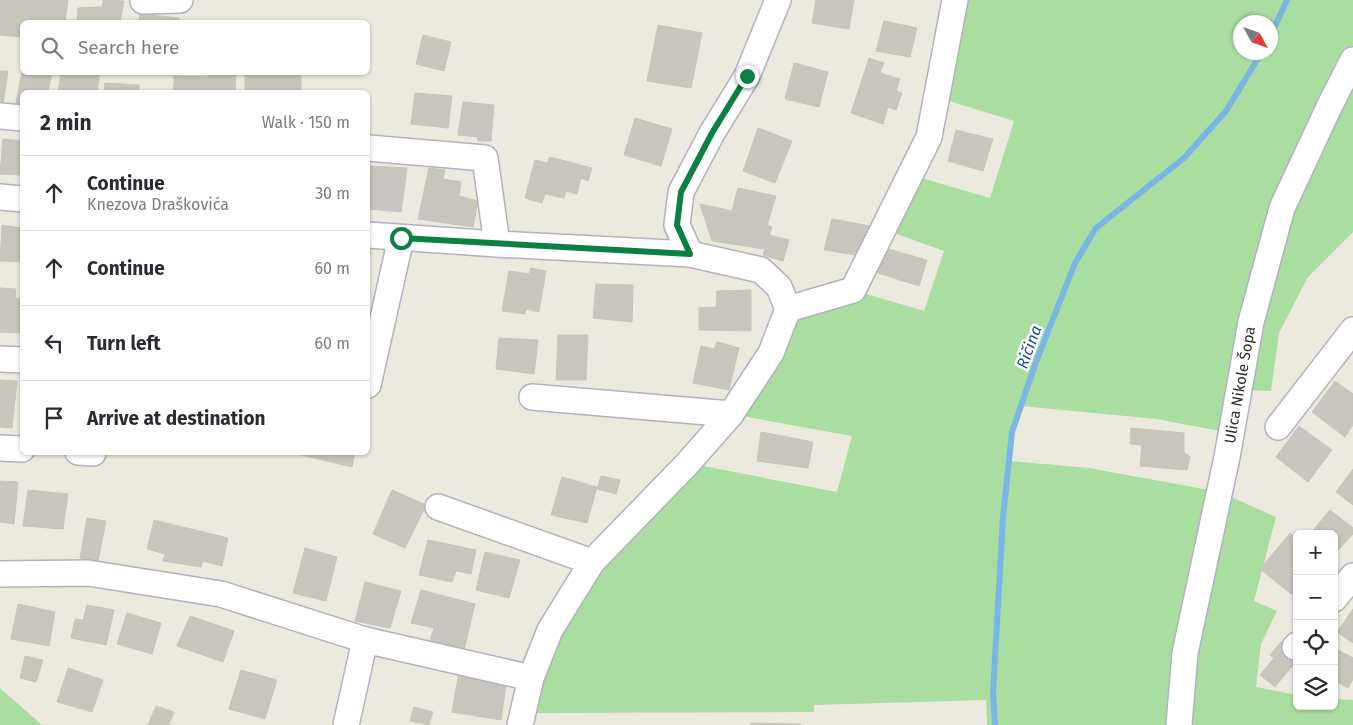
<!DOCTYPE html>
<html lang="en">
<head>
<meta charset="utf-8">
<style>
	body { margin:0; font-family:"Fira Sans",sans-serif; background:#f2f2f3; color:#2b2b33 }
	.controls { position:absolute; right:15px; bottom:15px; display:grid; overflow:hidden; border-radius:8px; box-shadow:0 1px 4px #0004 }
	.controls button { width:45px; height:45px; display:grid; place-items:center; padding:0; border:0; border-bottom:1px solid #e1e1e2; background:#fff; color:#2b2b33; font:25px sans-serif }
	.compass { position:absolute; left:1233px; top:15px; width:45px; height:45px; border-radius:50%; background:#fff; box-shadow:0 1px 4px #0004; rotate:130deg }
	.stop { position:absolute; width:15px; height:15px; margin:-11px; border:4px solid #0b8043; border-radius:50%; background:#fff }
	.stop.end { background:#0b8043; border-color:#fff; box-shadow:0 1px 5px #0008 }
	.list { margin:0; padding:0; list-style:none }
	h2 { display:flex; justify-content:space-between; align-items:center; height:65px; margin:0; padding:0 20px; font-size:21px }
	h2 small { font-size:16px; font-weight:400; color:#7c7c81 }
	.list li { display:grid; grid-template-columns:32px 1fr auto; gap:15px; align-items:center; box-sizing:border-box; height:75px; padding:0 20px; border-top:1px solid #e1e1e2 }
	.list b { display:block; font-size:19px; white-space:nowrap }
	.list p { margin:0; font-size:16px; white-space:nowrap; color:#7c7c81 }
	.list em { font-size:16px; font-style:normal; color:#7c7c81 }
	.icon { flex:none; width:28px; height:28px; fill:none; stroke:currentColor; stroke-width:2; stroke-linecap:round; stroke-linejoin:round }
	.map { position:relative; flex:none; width:1353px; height:725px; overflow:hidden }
	.search { position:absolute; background:#fff; box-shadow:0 1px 4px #0004; left:20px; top:20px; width:350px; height:55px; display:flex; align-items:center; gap:12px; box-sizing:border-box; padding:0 18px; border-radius:8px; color:#7c7c81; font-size:19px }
	.panel { position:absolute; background:#fff; box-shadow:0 1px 4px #0004; left:20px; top:90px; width:350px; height:365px; border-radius:8px }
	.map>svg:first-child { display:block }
	.green { fill:#a9dea0; fill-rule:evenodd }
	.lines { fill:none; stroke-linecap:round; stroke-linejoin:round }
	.stream { stroke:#7ab5e5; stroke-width:6 }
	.building { fill:#c8c5be; stroke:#c7c5b8 }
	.street-casing { stroke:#b2b2be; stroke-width:28 }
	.street { stroke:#fff; stroke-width:25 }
	.route { stroke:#0b8043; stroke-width:6 }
	.labels { text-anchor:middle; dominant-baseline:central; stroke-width:5; stroke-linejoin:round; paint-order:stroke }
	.street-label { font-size:15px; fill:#2b2b2b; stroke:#fff }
	.water-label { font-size:16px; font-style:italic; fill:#185192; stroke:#fff }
</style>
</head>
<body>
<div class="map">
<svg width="1353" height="725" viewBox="0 0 1353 725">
	<rect width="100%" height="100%" fill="#ece9df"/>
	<g class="green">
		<path d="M955 0H1353V232L1308 277 1279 333 1271 391 1239 390 1231 433 1156 419 1021 406 1012 432 1009 461 1089 468 1220 492 1276 517 1254 601 1277 611 1261 644 1256 687 1297 695V706H1334V699L1353 700V725H987L986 700 814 705V712L523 713 550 630 688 463 837 492 852 436 731 414 788 309 853 290 924 311 944 251 883 229 911 175 990 198 1014 121 936 97ZM1240 22H1270V52H1240Z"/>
		<polygon points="0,688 42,725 0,725"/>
	</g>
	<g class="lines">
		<g class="stream">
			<polyline points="1270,37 1287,0"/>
			<polyline points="995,725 993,693 1003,517 1012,432 1036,362 1075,263 1096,228 1184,158 1226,111 1262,52"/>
		</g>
	</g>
	<g class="building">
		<polygon points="0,0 68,0 65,22 22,22 22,37 0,35"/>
		<polygon points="103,0 124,1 120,22 77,22 78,8 102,7"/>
		<polygon points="816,0 854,0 849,29 812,23"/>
		<polygon points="140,14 179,18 179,22 139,22"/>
		<polygon points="884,21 917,28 910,57 876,51"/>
		<polygon points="658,25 702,33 691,88 647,81"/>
		<polygon points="423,35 451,42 444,71 416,64"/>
		<polygon points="869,58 884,63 880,73 900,79 896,91 902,93 896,110 888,107 883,124 851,113"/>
		<polygon points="794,63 828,72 819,107 785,99"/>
		<polygon points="0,71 8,71 3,105 0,105"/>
		<polygon points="22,72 52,74 48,92 22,92 22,108 15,108"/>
		<polygon points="61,72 100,72 97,92 58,92"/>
		<polygon points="209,72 236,72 235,92 218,91 218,92 208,92 209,84 174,82 174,76 208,77"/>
		<rect x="245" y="74" width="56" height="18"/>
		<polygon points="174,82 209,84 208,92 173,92"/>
		<polygon points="105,83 139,85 139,92 104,92"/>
		<polygon points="415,93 452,96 448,128 411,124"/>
		<polygon points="463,102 494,105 491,141 478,141 477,137 458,135"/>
		<polygon points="635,118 672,129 661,166 624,155"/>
		<polygon points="758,128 792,141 775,183 743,171"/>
		<polygon points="956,130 993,139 983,171 948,161"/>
		<polygon points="3,139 22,141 22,175 0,174"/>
		<polygon points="550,157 592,168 588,181 581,178 577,194 566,191 564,198 545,194 542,203 525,198 535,160 547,163"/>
		<polygon points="368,166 407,168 401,212 368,209"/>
		<polygon points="429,168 445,170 443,179 461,182 459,196 478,201 473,227 418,219"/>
		<polygon points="738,188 776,196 767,225 772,227 765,249 712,241 700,204 732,211"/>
		<polygon points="832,219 870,226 862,256 824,250"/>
		<polygon points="2,225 22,228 22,262 0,261"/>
		<polygon points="769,235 789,240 783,261 763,255"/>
		<polygon points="885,248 927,260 919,286 878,273"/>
		<polygon points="368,249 370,249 368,284"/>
		<polygon points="531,268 546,271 539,312 526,309 525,314 502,311 509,271 529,274"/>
		<polygon points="596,284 633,285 632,322 593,318"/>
		<polygon points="0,288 16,289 15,298 22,298 22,333 0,332"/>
		<polygon points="751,290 751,331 699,330 699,308 716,307 717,291"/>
		<polygon points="558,335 588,335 586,380 556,380"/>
		<polygon points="499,338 538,340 534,374 496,369"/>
		<polygon points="717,342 739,348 729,390 693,383 701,346 714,349"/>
		<polygon points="0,380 17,381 12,428 0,427"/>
		<polygon points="1335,381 1353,394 1353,425 1345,437 1312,412"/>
		<polygon points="1299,426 1332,450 1308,482 1276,457"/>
		<polygon points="1131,428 1184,433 1184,452 1190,457 1187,470 1140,466 1142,445 1130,444"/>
		<polygon points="761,432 813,442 808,468 757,461"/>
		<polygon points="289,452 355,452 352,467"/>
		<polygon points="1353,469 1353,505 1336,492"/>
		<polygon points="601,476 620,480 616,494 597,489"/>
		<polygon points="562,477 597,487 587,523 551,515"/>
		<polygon points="0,481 18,482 14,524 0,522"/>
		<polygon points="28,490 68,494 63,529 23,526"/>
		<polygon points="392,490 426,505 405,548 373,534"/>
		<polygon points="1330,510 1353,528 1353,534 1334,555 1334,534 1310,534"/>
		<polygon points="87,518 106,521 98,561 80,558"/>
		<polygon points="154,520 228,538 222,566 203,561 201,567 163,561 165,554 147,549"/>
		<polygon points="1290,533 1297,539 1297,594 1295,597 1260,569"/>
		<polygon points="428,540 476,550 471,574 456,571 452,582 419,575"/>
		<polygon points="305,548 337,557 326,601 293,593"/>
		<polygon points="485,552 520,560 509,598 476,590"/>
		<polygon points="365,582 401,591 390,628 355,621"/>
		<polygon points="421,590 475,604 464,650 430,641 434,628 411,623"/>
		<polygon points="18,604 55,612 49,646 11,639"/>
		<polygon points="87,605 114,610 106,645 71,638 75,619 83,620"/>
		<polygon points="1353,609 1353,643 1337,632"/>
		<polygon points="127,613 161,623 152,654 117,644"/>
		<polygon points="190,616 234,631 223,662 177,646"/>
		<polygon points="1281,642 1297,653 1297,660 1275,687 1260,675 1274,658 1270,655"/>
		<polygon points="1334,648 1353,658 1353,679 1348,688 1334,680"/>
		<polygon points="25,656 43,660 36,682 20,678"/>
		<polygon points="68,668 103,680 92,712 57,702"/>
		<polygon points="241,670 277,680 265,719 229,709"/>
		<polygon points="459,672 507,679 501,720 452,712"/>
		<polygon points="156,706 174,712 169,724 172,725 148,725"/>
		<polygon points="414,707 433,712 429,725 410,721"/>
		<polygon points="751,723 801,724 801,725 750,725"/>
	</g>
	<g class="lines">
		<defs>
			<g id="street">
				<polyline points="143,0 143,1 180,0"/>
				<polyline points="0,116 22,118"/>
				<polyline points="368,148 485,158 497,244 690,254"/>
				<polyline points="0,197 22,199"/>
				<polyline points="368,235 497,244"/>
				<polyline points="788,309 853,290 929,137 955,0"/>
				<polyline points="0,359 22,360"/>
				<polyline points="368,385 401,238"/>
				<polyline points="532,397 731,414"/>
				<polyline points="1278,427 1353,330"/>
				<polyline points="0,448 22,449"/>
				<polyline points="78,452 93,453"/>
				<polyline points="438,507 592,562"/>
				<polyline points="0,574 88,573 221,594 365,640 531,678"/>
				<polyline points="1334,599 1353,576"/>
				<polyline points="1295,647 1297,645"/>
				<polyline points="346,725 365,640"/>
				<polyline points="520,725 531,678 550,630 592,562 688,463 731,414 771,353 788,309 779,287 761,270 690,254 677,225 681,192 712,133 747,76 778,0"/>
				<polyline points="1179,725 1185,653 1227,457 1251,322 1282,208 1330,105 1353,60"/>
			</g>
		</defs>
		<use href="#street" class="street-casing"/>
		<use href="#street" class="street"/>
	</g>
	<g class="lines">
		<polyline class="route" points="401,238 690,254 677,225 681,192 712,133 747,76"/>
	</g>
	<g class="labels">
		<g class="street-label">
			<text transform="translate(1240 385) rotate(-80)">Ulica Nikole Šopa</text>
		</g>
		<g class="water-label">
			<text transform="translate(1029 347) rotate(-70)">Ričina</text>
		</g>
	</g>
</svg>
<div class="controls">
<button>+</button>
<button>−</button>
<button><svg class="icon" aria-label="locate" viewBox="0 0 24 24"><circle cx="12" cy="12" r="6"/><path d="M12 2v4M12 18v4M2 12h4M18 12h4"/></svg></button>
<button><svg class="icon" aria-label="layers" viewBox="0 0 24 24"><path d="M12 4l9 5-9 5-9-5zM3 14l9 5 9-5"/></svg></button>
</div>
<svg class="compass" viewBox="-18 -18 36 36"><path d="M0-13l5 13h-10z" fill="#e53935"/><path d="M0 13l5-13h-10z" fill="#7c7c81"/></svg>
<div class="stop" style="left:401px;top:238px"></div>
<div class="stop end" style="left:747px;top:76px"></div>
<div class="search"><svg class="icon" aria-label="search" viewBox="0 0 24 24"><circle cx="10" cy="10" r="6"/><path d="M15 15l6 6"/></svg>Search here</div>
<section class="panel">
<h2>2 min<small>Walk · 150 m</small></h2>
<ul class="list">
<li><svg class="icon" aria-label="ahead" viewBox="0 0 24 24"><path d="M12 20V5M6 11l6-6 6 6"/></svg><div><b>Continue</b><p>Knezova Draškovića</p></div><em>30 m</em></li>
<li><svg class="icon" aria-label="ahead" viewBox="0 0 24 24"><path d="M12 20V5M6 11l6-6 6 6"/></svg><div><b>Continue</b></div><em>60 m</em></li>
<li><svg class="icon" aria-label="left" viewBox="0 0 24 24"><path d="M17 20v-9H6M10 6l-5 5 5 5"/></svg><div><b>Turn left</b></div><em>60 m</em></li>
<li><svg class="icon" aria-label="arrive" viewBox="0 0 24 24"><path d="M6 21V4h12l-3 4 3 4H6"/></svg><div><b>Arrive at destination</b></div></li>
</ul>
</section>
</div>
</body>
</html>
